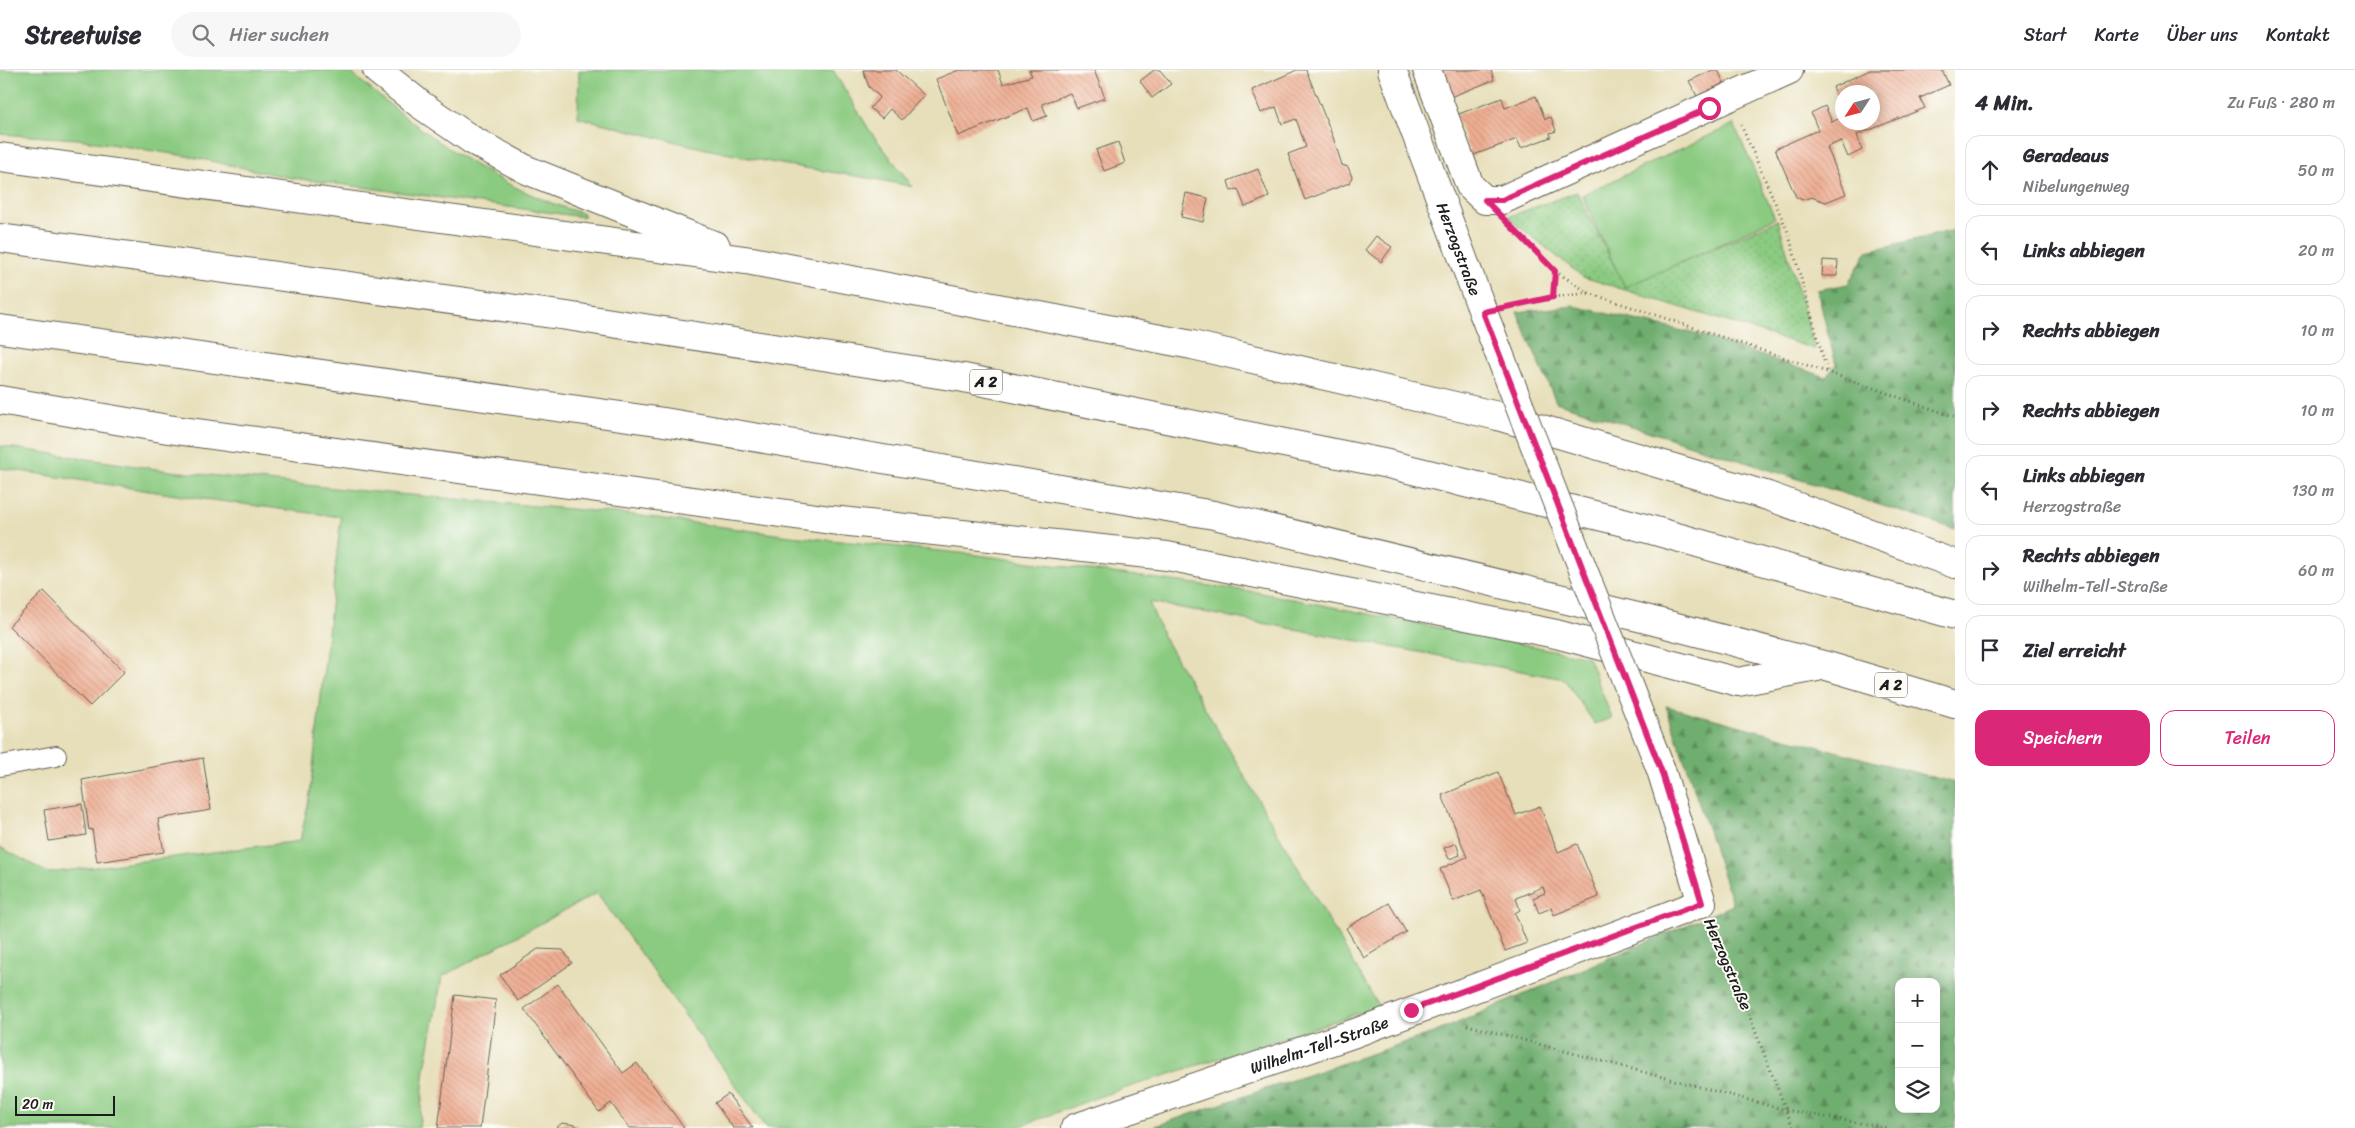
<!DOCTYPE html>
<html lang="de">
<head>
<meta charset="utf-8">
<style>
	body { margin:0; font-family:Sriracha,sans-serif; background:#f7f7f7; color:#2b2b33 }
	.controls { position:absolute; right:15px; bottom:15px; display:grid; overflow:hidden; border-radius:10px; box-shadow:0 2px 12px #0003 }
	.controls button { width:45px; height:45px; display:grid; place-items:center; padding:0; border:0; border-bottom:1px solid #e1e1e2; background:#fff; color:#2b2b33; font:25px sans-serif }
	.compass { position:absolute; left:1835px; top:15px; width:45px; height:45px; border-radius:50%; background:#fff; box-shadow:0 2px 12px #0003; rotate:234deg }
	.scale { position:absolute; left:15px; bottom:12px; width:100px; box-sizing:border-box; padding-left:5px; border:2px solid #1c1c1c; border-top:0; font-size:14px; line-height:18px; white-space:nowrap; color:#1c1c1c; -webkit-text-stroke:4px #fdfcf7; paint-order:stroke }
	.stop { position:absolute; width:15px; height:15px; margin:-11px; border:4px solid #db2777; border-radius:50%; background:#fff }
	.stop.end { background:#db2777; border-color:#fff; box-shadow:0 1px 5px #0008 }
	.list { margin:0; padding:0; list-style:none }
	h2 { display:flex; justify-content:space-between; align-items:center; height:65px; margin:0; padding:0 20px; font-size:21px }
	h2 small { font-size:16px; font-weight:400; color:#7c7c81 }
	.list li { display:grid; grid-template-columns:32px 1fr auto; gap:15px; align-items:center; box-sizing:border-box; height:70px; margin:0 10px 10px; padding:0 10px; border:1px solid #e1e1e2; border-radius:15px }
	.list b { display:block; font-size:19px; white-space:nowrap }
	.list p { margin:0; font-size:16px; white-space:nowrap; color:#7c7c81 }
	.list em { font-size:16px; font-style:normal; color:#7c7c81 }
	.actions { display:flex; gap:10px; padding:15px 20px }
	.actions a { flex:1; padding:11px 0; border:1px solid #db2777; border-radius:15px; text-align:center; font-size:18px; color:#db2777 }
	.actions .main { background:#db2777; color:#fff }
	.icon { flex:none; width:28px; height:28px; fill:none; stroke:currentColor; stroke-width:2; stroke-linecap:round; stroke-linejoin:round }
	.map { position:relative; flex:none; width:1955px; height:1058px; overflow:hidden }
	header { display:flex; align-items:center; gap:30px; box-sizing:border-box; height:70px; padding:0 25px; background:#fff; border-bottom:1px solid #e1e1e2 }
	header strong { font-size:24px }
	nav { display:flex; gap:28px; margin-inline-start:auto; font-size:18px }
	.search { width:350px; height:45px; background:#f7f7f7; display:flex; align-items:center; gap:12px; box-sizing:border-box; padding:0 18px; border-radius:28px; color:#7c7c81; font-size:19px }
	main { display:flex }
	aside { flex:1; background:#fff }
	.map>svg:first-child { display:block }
	.grass { fill:#8bca81; stroke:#54734e }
	.forest { fill:url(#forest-firs); stroke:#466546; fill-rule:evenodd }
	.park { fill:url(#park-dots); stroke:#54734e }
	.building { fill:url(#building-back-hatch) }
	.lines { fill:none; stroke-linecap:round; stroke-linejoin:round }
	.service-casing { stroke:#636053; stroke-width:22 }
	.minor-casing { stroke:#636053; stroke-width:30 }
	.motorway-casing { stroke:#636053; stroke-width:30 }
	.path { stroke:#636053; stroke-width:3; stroke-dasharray:1 4; stroke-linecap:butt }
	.service { stroke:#fff; stroke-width:20 }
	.minor { stroke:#fff; stroke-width:28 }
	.motorway { stroke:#fff; stroke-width:28 }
	.minor-bridge-casing { stroke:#636053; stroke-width:30; stroke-linecap:butt }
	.minor-bridge { stroke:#fff; stroke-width:28 }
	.route { stroke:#db2777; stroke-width:6 }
	.labels { text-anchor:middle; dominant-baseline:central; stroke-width:4; stroke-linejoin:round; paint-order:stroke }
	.shield { fill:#fdfcf7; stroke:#605f5e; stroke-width:1 }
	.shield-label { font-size:15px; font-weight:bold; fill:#1c1c1c }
	.street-label { font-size:16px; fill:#1c1c1c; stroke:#fdfcf7 }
</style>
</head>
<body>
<header>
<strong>Streetwise</strong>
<div class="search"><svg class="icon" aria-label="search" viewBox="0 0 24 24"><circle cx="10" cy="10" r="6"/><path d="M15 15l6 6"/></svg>Hier suchen</div>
<nav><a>Start</a><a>Karte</a><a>Über uns</a><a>Kontakt</a></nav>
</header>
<main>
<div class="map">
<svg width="1955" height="1058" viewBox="0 0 1955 1058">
	<defs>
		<pattern id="forest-firs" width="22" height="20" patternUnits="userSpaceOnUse" patternTransform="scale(1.25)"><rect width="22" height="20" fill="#70ae6f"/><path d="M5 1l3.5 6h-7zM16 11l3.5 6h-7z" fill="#5b8d5a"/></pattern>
		<pattern id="park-dots" width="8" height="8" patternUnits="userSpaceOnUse" patternTransform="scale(1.25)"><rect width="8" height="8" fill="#8bca81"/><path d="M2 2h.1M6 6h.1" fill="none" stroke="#77ad6f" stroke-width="1.8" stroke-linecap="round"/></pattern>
		<pattern id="building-back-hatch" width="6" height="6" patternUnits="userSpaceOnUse" patternTransform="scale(1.25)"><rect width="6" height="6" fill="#eeae93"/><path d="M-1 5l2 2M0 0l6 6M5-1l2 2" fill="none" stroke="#cc957e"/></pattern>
	</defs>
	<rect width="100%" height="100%" fill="#fdfcf7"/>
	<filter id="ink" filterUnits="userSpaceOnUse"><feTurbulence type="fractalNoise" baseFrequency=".02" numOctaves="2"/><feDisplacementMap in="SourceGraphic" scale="10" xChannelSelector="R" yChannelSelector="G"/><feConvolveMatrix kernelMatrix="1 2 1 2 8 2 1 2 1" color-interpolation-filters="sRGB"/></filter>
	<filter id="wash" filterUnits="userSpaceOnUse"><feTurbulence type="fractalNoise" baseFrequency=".0096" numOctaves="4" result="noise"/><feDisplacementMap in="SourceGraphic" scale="20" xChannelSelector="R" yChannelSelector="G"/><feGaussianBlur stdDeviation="1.12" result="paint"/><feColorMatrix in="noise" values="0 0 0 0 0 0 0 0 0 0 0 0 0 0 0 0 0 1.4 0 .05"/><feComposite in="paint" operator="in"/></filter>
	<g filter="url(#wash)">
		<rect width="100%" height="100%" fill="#e7dfba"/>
		<g class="grass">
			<path d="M0 0H348C418 60 494 118 584 144L583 147 286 107 192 87 78 69 0 64Z"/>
			<path d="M579 0H833L870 61 913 117C866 106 818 101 770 92 705 80 642 64 578 47Z"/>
			<polygon points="1734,54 1775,148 1625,219 1582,125"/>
			<polygon points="0,376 170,401 353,420 627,444 790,466 970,484 1256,522 1588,587 1612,648 1595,654 1564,609 1149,532 1163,566 1379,937 1101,1026 1015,1058 766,1058 597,823 442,907 425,998 419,1058 0,1058 0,777 48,803 300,771 310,724 341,447 189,427 0,398"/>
		</g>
		<g class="forest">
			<polygon points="1955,160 1955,459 1556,332 1517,242 1574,236 1696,264 1826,307 1836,295 1817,220 1848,214 1867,181"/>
			<path d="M1666 636 1955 713V1058H1149L1436 962 1733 835ZM1899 912H1936V1039H1899Z"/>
		</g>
		<polygon class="park" points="1577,122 1625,217 1778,150 1815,279 1583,207 1507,147"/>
		<g id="blocks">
			<g class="building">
				<polygon points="863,0 896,0 924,25 902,50 890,39 882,48 870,38 880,27 869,17"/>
				<polygon points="959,0 998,0 1003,14 1032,6 1029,0 1094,0 1105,28 1077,38 1070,23 1042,34 1047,46 1033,51 1028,38 958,66 936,9"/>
				<polygon points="1154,0 1160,0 1171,14 1152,28 1140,11"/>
				<polygon points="1297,0 1306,0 1333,67 1342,95 1348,97 1352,107 1349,113 1305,130 1288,84 1306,77 1296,49 1282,54 1276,37 1261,43 1252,20"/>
				<polygon points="1439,0 1491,0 1494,10 1450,27"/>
				<polygon points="1713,0 1718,0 1724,13 1697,26 1689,11"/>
				<polygon points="1870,0 1942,0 1949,15 1920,28 1925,38 1857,65 1862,80 1848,87 1841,71 1827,77 1846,124 1826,132 1811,127 1803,130 1796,127 1775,79 1818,60 1811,43 1825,36 1832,52 1842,47 1842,52 1872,52 1872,22 1842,22 1842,38 1833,17"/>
				<polygon points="1536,26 1545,49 1551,47 1556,61 1550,63 1551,67 1521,78 1517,69 1471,86 1456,45 1502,28 1505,38"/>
				<polygon points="1118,72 1125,93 1104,101 1096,80"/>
				<polygon points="1258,99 1269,127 1245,137 1238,119 1231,121 1228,111"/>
				<polygon points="1186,123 1208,128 1203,152 1181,147"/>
				<polygon points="1376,166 1392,177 1381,192 1365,180"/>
				<polygon points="1823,190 1838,191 1837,206 1822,206"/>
				<polygon points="44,521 124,602 90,636 9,556"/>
				<polygon points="203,688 211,740 158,749 164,782 97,792 92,759 89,760 82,710"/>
				<polygon points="1498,702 1516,745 1540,736 1558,782 1577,774 1599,827 1554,845 1551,838 1539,843 1533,828 1545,823 1543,817 1516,828 1520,840 1515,843 1527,873 1505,881 1481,820 1453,831 1440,799 1467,787 1442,725"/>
				<polygon points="82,734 86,765 49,771 44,740"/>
				<polygon points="1456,773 1460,785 1449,789 1444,778"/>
				<polygon points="1389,833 1406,862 1364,888 1346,858"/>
				<polygon points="538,879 563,880 572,893 518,931 500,905"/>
				<polygon points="558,914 623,1003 637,993 684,1058 629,1058 611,1033 599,1042 524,939"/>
				<polygon points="455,925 496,930 480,1058 438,1058"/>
				<polygon points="728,1024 753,1058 733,1058 715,1033"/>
				<polygon points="562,1053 576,1055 578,1058 556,1058"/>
			</g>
		</g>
	</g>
	<g filter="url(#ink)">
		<use href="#blocks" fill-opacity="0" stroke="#636053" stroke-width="1"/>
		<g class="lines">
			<defs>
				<polyline id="service" points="0,696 56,686"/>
				<g id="minor">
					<path id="s1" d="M1392 0 1483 242"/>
					<polyline points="1427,0 1470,116 1485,130 1502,130 1789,0"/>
					<path id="s2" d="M1075 1058 1355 963 1702 833 1661 700"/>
				</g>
				<g id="motorway">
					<polyline points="377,0 421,35 472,70 527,100 716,176"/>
					<polyline points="0,87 752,191 1192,275 1498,346 1768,426 1955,494"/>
					<polyline points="0,168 567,246 964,308 1388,394 1623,452 1955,545"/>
					<polyline points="0,259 664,352 1214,445 1642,548 1827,596 1955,634"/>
					<polyline points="0,330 168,359 831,450 1167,486 1556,564 1738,612 1817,597"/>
				</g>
			</defs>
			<use href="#service" class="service-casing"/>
			<use href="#minor" class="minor-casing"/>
			<use href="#motorway" class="motorway-casing"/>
			<g class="path">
				<polyline points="1741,55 1788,162 1827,301"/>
				<polyline points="1513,158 1555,201 1589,223 1827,302 1955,347"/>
				<polyline points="1553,227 1589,223"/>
				<polyline points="1513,236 1553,227 1555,201"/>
				<polyline points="1716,860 1793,1058"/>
				<polyline points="1467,955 1786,1040 1888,1058"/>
			</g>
			<use href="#service" class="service"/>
			<use href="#minor" class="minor"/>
			<use href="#motorway" class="motorway"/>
			<defs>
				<polyline id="minor-bridge" points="1483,242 1661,700"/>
			</defs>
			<use href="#minor-bridge" class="minor-bridge-casing"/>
			<use href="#minor-bridge" class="minor-bridge"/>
		</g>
	</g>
	<g class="lines" filter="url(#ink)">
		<polyline class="route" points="1411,940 1702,833 1661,700 1483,242 1553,227 1555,201 1485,130 1502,130 1709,38"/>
	</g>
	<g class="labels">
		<g class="shield">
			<rect x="970" y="299.5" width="32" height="25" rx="4"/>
			<rect x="1875" y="602.5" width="32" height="25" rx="4"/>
		</g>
		<g class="shield-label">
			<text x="986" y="312">A 2</text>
			<text x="1891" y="615">A 2</text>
		</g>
		<g class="street-label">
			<text stroke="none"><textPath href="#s1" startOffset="191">Herzogstraße</textPath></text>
			<text transform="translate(1728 894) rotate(67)">Herzogstraße</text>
			<text stroke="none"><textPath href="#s2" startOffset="258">Wilhelm-Tell-Straße</textPath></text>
		</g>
	</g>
</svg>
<div class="controls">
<button>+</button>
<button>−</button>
<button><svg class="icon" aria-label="layers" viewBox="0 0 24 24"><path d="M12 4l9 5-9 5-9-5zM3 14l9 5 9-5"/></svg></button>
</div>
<svg class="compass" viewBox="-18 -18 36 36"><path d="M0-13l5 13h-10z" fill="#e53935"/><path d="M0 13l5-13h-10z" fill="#7c7c81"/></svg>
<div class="scale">20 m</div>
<div class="stop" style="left:1709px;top:38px"></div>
<div class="stop end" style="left:1411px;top:940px"></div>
</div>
<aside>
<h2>4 Min.<small>Zu Fuß · 280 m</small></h2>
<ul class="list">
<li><svg class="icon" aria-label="ahead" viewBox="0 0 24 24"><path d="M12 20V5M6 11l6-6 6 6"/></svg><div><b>Geradeaus</b><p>Nibelungenweg</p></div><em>50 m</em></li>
<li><svg class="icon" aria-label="left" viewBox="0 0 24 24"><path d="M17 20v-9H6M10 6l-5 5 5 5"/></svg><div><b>Links abbiegen</b></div><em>20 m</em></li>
<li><svg class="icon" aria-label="right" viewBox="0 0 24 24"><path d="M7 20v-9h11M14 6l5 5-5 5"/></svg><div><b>Rechts abbiegen</b></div><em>10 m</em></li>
<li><svg class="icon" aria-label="right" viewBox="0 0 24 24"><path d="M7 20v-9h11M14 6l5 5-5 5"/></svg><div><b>Rechts abbiegen</b></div><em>10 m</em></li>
<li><svg class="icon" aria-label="left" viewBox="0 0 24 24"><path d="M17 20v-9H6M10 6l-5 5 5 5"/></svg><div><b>Links abbiegen</b><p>Herzogstraße</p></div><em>130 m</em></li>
<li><svg class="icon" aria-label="right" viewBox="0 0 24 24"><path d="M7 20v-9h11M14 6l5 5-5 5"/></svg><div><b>Rechts abbiegen</b><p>Wilhelm-Tell-Straße</p></div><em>60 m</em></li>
<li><svg class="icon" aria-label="arrive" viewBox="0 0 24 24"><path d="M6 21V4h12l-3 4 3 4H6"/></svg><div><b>Ziel erreicht</b></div></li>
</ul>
<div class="actions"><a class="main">Speichern</a><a>Teilen</a></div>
</aside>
</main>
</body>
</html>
